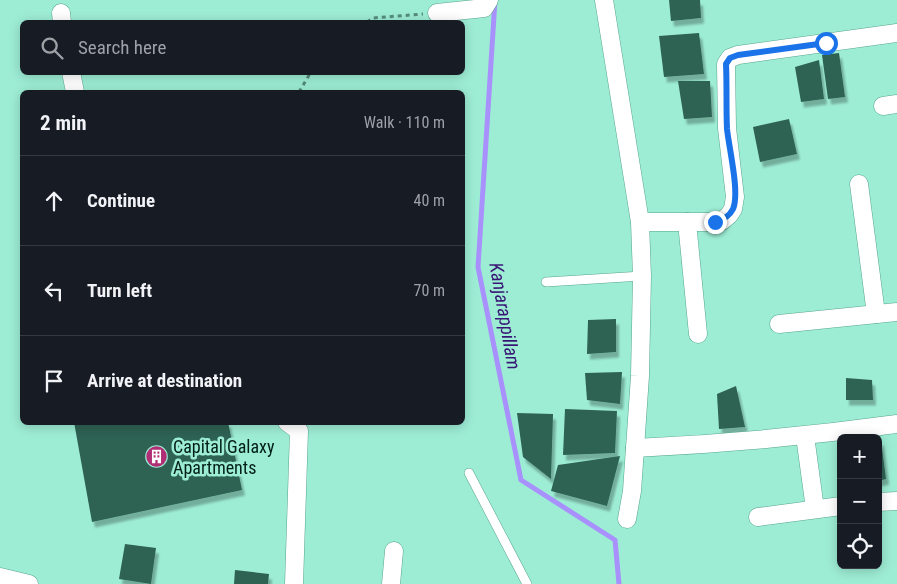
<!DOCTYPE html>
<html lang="en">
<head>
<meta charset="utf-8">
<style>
	body { margin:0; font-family:"Roboto Condensed",sans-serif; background:#20242c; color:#f1f3f6 }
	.controls { position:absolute; right:15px; bottom:15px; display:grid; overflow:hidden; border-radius:8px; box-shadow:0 2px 12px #0003 }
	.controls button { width:45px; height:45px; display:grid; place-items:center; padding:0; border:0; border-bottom:1px solid #363941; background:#171b24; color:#f1f3f6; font:25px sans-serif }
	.stop { position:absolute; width:15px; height:15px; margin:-11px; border:4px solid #1a73e8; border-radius:50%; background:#fff }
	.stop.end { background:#1a73e8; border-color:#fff; box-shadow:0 1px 5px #0008 }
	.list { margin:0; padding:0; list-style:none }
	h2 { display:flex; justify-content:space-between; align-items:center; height:65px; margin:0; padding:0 20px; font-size:21px }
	h2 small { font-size:16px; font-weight:400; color:#9ea1a6 }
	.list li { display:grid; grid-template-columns:32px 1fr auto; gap:15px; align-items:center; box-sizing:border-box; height:90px; padding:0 20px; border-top:1px solid #363941 }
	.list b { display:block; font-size:19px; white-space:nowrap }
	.list em { font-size:16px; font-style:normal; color:#9ea1a6 }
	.icon { flex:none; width:28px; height:28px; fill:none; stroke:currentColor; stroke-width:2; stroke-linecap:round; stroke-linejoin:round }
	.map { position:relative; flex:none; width:897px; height:584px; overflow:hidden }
	.search { position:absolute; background:#171b24; box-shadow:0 2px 12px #0003; left:20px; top:20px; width:445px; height:55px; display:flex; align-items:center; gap:12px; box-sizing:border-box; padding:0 18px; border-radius:8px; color:#9ea1a6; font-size:19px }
	.panel { position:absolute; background:#171b24; box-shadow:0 2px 12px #0003; left:20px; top:90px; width:445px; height:335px; border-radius:8px }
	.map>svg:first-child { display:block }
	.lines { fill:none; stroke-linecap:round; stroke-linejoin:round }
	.stream { stroke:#a891fd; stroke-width:5 }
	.building { fill:#2f6253; filter:url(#shadow) }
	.service-casing { stroke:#56a58e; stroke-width:10 }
	.minor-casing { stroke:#56a58e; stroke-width:19 }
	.path { stroke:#558d7c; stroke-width:3; stroke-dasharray:4 4; stroke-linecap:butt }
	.service { stroke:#fff; stroke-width:9 }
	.minor { stroke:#fff; stroke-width:18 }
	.route { stroke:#1a73e8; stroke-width:6 }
	.labels { text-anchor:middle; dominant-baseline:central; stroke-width:5; stroke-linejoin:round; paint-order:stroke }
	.poi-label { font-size:18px; fill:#001e15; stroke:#9dedd4; text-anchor:start }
	.water-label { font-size:19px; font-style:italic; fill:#381674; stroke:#9dedd4 }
</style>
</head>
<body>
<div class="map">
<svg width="897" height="584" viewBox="0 0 897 584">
	<defs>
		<filter id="shadow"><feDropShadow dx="3" dy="5.5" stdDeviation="1" flood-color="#0004"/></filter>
	</defs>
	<rect width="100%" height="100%" fill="#9dedd4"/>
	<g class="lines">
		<polyline class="stream" points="495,0 478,267 521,480 615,540 619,584"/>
	</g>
	<g class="building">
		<polygon points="669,0 700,0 701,18 671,21"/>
		<polygon points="699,33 704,74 664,77 659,36"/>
		<polygon points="839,53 845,97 828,99 822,55"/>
		<polygon points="819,60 824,99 801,102 795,67"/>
		<polygon points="678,81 710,81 712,117 684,119"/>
		<polygon points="789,119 797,154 760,162 753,127"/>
		<polygon points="616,319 616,352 587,354 588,320"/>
		<polygon points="622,372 620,404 587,400 585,373"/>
		<polygon points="846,378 872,380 873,400 846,400"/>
		<polygon points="736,386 745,427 719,429 717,394"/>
		<polygon points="565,409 617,411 615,453 563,455"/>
		<polygon points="517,413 553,414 551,479 523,457"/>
		<polygon points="74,422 228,422 242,490 92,522"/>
		<polygon points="881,440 886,479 878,481 878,441"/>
		<polygon points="620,456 607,506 551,491 558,465"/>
		<polygon points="125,544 156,548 151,584 119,579"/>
		<polygon points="235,570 269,574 268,584 234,584"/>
	</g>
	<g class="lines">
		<defs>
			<g id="service">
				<polyline points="546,282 642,276"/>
				<polyline points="469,473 527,584"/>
			</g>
			<g id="minor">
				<path d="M604 0 640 222 642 276 640 376 635 448C723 444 810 436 897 424"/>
				<polyline points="61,13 62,22"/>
				<polyline points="437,13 484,8 489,0"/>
				<polyline points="71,72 75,92"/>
				<polyline points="883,106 897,104"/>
				<polyline points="859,184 876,314"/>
				<polyline points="640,222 715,222 722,221 729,215 733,209 735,197 727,128 726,64 730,58 738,55 897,33"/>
				<polyline points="687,222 698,334"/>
				<polyline points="779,324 897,312"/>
				<polyline points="287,422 299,431 294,584"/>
				<polyline points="805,436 815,509"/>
				<polyline points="878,502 897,501"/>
				<polyline points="758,517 841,506"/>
				<polyline points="627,519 632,491 635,448"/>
				<polyline points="0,577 29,584"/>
				<polyline points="391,584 394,551"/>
			</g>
		</defs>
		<use href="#service" class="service-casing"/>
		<use href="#minor" class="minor-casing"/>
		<g class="path">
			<polyline points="367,22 373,18 423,14"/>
			<polyline points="299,92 311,72"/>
		</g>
		<use href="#service" class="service"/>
		<use href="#minor" class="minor"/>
	</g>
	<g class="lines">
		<path class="route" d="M715 222C723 220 729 217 733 209 740 193 729 148 727 129 726 107 727 85 726 64L730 58 738 55 826 43"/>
	</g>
	<defs>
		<symbol id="building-disc" viewBox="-11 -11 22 22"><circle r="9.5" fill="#b12d74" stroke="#9dedd4"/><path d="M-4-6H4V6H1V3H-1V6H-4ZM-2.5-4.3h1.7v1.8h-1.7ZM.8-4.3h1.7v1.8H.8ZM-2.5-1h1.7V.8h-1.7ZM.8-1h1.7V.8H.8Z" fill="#fff"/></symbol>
	</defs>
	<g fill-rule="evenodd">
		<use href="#building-disc" x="144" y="444" width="25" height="25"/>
	</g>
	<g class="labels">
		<g class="poi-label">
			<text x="173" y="446">Capital Galaxy<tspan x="173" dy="21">Apartments</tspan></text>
		</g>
		<g class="water-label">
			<text transform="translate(505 316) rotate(80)">Kanjarappillam</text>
		</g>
	</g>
</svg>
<div class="controls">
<button>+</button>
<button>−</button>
<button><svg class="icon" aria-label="locate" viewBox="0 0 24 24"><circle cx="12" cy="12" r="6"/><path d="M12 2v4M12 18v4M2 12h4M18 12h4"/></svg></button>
</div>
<div class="stop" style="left:826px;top:43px"></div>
<div class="stop end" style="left:715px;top:222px"></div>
<div class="search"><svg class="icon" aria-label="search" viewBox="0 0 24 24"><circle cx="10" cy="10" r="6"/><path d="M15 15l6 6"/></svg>Search here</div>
<section class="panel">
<h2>2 min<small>Walk · 110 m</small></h2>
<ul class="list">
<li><svg class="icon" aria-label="ahead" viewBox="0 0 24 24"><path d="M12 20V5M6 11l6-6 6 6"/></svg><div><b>Continue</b></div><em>40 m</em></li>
<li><svg class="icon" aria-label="left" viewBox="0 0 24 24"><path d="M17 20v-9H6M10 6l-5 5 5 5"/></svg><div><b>Turn left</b></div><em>70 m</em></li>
<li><svg class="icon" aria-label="arrive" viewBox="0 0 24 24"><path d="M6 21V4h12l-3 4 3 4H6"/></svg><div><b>Arrive at destination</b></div></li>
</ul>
</section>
</div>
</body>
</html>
